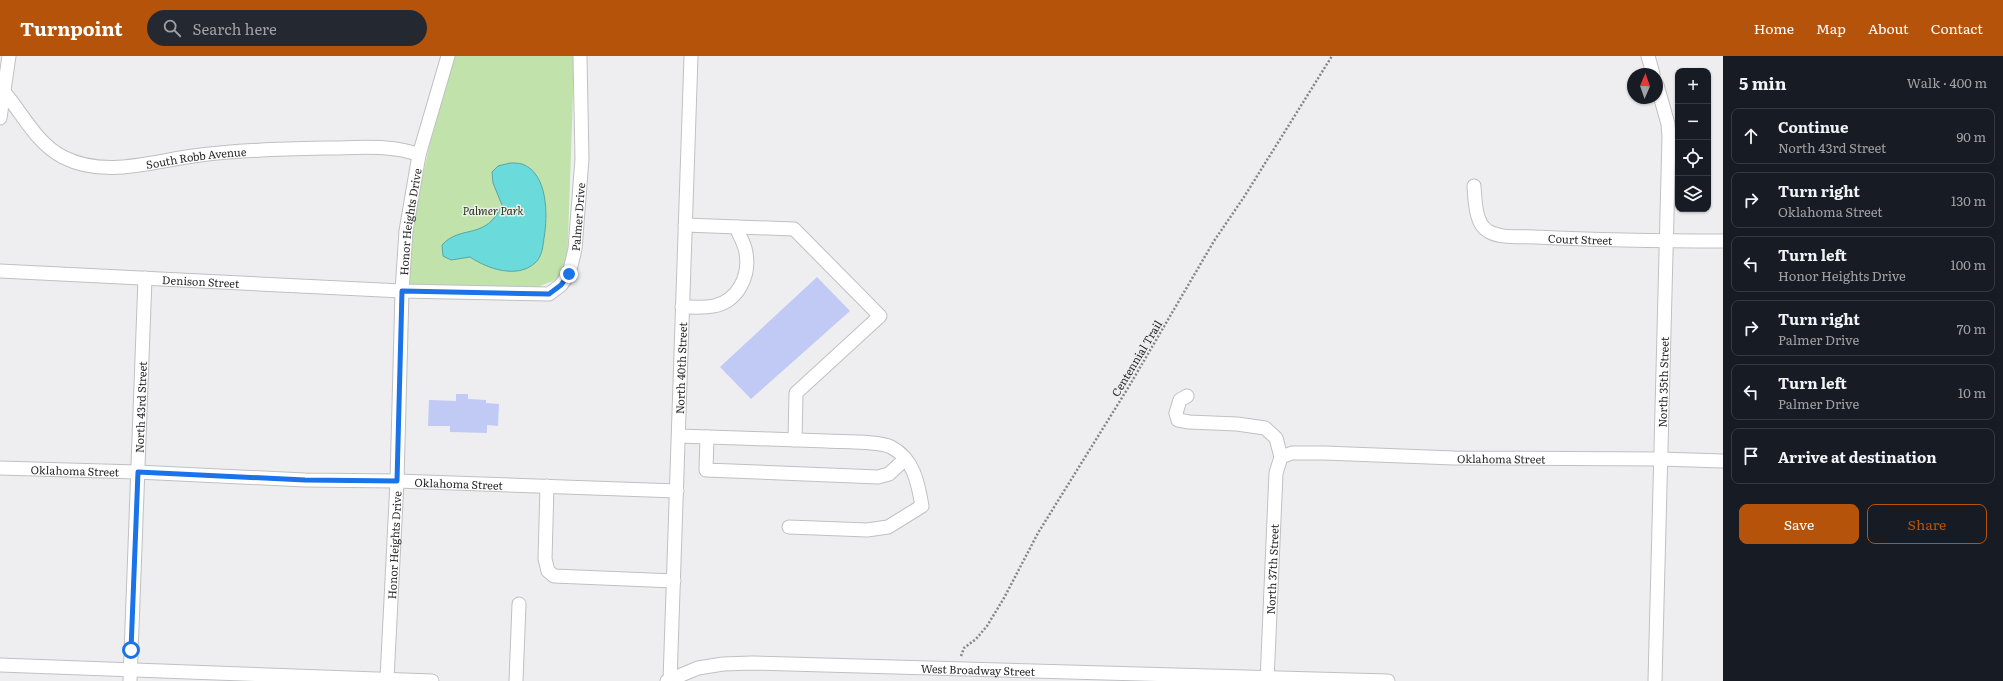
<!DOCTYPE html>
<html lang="en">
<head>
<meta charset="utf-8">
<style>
	body { margin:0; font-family:Literata,serif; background:#242831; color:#f1f3f6 }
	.controls { position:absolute; right:12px; top:12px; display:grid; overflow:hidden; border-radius:8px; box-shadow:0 1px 3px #0004 }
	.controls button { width:36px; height:36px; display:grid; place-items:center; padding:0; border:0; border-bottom:1px solid #363941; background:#171b24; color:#f1f3f6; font:20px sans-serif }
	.compass { position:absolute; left:1627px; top:12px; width:36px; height:36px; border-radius:50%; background:#171b24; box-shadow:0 1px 3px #0004; rotate:2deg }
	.stop { position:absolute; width:12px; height:12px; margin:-9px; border:3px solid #1a73e8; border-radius:50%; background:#fff }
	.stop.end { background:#1a73e8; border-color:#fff; box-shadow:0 1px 4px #0008 }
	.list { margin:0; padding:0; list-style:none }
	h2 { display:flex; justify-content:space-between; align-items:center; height:52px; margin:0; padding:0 16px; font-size:17px }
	h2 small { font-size:13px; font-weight:400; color:#9ea1a6 }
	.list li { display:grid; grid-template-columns:26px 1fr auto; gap:12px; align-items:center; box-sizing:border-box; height:56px; margin:0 8px 8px; padding:0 8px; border:1px solid #363941; border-radius:8px }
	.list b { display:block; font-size:15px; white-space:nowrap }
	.list p { margin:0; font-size:13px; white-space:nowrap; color:#9ea1a6 }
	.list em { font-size:13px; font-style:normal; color:#9ea1a6 }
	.actions { display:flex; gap:8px; padding:12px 16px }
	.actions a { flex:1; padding:9px 0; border:1px solid #b45309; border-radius:8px; text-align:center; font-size:14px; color:#b45309 }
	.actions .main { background:#b45309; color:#fff }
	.icon { flex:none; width:22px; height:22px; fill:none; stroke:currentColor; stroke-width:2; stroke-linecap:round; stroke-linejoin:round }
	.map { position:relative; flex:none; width:1723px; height:625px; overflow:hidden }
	header { display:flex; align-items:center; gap:24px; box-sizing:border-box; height:56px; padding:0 20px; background:#b45309; color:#fff }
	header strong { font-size:19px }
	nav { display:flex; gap:22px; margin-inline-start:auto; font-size:14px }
	.search { width:280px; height:36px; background:#242831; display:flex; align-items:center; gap:10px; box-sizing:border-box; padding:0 14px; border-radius:22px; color:#9ea1a6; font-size:15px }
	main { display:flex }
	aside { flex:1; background:#171b24 }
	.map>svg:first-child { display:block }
	.green { fill:#c1e2aa }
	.water { fill:#6bdadb; stroke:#58a5a6 }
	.building { fill:#c1caf5 }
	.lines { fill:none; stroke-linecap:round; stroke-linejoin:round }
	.minor-casing { stroke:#bfc0c2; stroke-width:15 }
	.path { stroke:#858587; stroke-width:2.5; stroke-dasharray:2 2; stroke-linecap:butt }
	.minor { stroke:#fff; stroke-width:13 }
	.route { stroke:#1a73e8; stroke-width:5 }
	.labels { text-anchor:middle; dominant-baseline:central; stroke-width:3; stroke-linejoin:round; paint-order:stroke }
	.street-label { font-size:11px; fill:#2a2a2b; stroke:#eeeef0 }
	.park-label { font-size:11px; font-style:italic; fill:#1c3403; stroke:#eeeef0 }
</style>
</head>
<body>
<header>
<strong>Turnpoint</strong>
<div class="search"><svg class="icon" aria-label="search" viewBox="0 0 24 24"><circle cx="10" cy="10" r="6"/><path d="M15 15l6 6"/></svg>Search here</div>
<nav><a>Home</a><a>Map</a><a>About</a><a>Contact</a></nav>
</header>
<main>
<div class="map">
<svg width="1723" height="625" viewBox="0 0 1723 625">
	<rect width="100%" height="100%" fill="#eeeef0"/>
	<polygon class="green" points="454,0 573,0 574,11 567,211 558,223 532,233 406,228 412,170 431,82"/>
	<path class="water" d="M510 107C514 107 519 107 522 108 548 117 548 160 544 182 543 190 542 201 535 207 517 223 488 213 470 201L451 204 443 200 442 189C461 168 486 185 502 149L493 127 492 116 498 110Z"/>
	<g class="building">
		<polygon points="817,221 850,255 751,343 720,311"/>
		<polygon points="456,338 468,338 468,343 486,344 486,347 499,348 498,370 487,369 487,377 450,376 450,370 428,370 429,344 456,345"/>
	</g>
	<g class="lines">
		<defs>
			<g id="minor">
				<polyline points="1648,0 1653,18"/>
				<path id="s1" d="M4 36C23 58 36 87 63 101 104 122 150 106 193 100 237 94 282 93 326 92 356 92 392 88 419 99"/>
				<polyline points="0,62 9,0"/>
				<path id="s2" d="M1474 130C1475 143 1475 168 1488 175 1501 183 1522 180 1536 181 1598 184 1661 185 1723 185"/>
				<polyline points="685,169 794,173 880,260 796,337 795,384"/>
				<path id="s3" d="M0 215 402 235 549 238 561 229 569 218 575 193 582 103 580 0"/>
				<path d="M682 251C692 251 704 252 714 250 738 245 750 220 746 197 745 188 739 179 736 171"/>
				<polyline points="1187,340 1180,344 1176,357 1178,364 1189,366 1237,368 1265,372 1276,382 1281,401"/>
				<path d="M679 380C728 382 778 383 827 385 842 386 879 385 891 391 914 403 918 427 922 450L888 471 867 474 789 471"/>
				<polyline points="707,381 706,414 878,421 889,418 905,403"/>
				<path id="s4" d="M1281 401 1292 397H1324L1454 402 1660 403 1723 405"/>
				<path id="s5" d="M0 412 137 416 305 424 397 425 677 435"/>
				<polyline points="547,430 545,503 548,515 554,520 674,525"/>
				<polyline points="0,609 432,625"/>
				<path id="s6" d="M387 623 397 425 402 235 406 175 419 99 448 0"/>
				<path id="s7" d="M130 625 145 222"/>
				<polyline points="516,625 519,548"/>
				<path id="s8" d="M667 625 698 612 723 608 752 607 1388 625"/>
				<path id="s9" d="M670 625 691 0"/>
				<path id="s10" d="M1267 625 1276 417 1281 401"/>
				<path id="s11" d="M1655 625 1669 81 1668 68 1657 29"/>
			</g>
		</defs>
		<use href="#minor" class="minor-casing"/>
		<polyline class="path" points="961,600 964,592 976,583 987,570 1004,542 1038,477 1128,332 1214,185 1244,141 1332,0"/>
		<use href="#minor" class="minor"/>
	</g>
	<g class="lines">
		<polyline class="route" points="131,594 138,416 305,424 397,425 402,235 549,238 561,229 569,218"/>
	</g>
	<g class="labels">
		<g class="street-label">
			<text stroke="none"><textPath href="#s1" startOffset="224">South Robb Avenue</textPath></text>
			<text stroke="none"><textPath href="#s3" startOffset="636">Palmer Drive</textPath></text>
			<text stroke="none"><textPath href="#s6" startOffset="458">Honor Heights Drive</textPath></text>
			<text stroke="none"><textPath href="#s2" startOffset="142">Court Street</textPath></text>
			<text stroke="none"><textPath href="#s3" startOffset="201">Denison Street</textPath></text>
			<text transform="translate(1136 302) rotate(-59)">Centennial Trail</text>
			<text stroke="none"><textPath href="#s9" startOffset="313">North 40th Street</textPath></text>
			<text stroke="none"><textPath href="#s11" startOffset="299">North 35th Street</textPath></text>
			<text stroke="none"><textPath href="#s7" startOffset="274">North 43rd Street</textPath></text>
			<text stroke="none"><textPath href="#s4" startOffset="221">Oklahoma Street</textPath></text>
			<text stroke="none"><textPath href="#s5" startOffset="75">Oklahoma Street</textPath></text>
			<text stroke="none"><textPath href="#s5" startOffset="459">Oklahoma Street</textPath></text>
			<text stroke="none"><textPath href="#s6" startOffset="134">Honor Heights Drive</textPath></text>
			<text stroke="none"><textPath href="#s10" startOffset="112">North 37th Street</textPath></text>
			<text stroke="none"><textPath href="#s8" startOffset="314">West Broadway Street</textPath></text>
		</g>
		<g class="park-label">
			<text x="493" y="154">Palmer Park</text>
		</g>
	</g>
</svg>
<div class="controls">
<button>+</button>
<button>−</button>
<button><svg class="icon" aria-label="locate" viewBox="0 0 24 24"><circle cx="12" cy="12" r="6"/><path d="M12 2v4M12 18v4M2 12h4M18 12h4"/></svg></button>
<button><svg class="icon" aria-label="layers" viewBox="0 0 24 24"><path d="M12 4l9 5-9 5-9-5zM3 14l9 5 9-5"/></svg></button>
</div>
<svg class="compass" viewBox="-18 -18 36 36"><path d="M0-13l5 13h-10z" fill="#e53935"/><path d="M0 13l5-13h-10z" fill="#9ea1a6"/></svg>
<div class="stop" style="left:131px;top:594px"></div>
<div class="stop end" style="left:569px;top:218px"></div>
</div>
<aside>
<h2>5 min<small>Walk · 400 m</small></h2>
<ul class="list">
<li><svg class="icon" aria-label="ahead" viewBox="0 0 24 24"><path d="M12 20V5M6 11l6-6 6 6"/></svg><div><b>Continue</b><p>North 43rd Street</p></div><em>90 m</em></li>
<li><svg class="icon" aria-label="right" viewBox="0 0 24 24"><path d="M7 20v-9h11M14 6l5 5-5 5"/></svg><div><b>Turn right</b><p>Oklahoma Street</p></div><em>130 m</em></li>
<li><svg class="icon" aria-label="left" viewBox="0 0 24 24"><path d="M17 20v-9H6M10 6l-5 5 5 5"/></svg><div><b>Turn left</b><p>Honor Heights Drive</p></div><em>100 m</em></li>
<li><svg class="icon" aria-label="right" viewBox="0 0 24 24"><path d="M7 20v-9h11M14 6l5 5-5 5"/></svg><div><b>Turn right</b><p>Palmer Drive</p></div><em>70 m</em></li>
<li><svg class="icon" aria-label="left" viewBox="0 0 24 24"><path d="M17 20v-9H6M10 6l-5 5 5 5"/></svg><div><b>Turn left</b><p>Palmer Drive</p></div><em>10 m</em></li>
<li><svg class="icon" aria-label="arrive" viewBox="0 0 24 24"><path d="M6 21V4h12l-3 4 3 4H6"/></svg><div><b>Arrive at destination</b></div></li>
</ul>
<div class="actions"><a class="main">Save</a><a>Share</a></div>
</aside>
</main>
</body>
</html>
